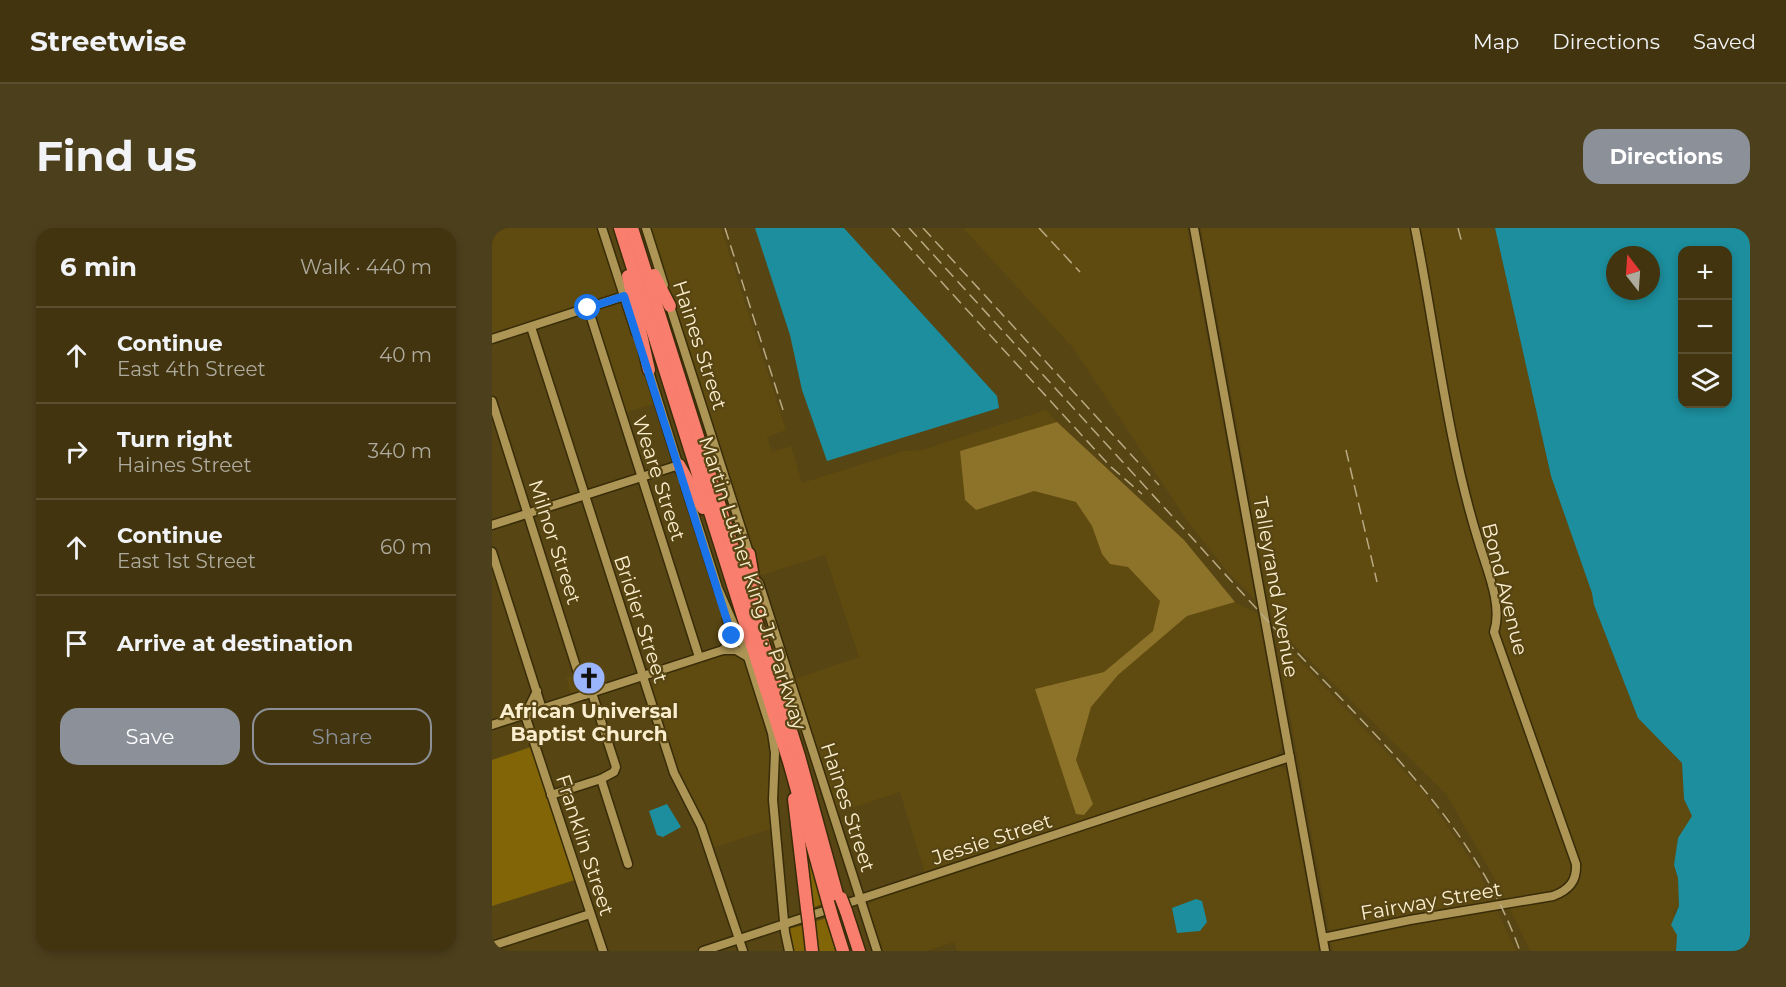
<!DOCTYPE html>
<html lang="en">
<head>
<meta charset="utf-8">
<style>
	body { margin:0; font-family:Montserrat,sans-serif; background:#4c3f1c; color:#f1f3f6 }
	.controls { position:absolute; right:18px; top:18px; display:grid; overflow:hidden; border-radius:12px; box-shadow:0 3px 9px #0003 }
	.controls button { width:54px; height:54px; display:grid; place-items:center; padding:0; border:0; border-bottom:2px solid #5a4f2e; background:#41340e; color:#f1f3f6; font:30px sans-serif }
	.compass { position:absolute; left:1114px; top:18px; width:54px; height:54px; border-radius:50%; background:#41340e; box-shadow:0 3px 9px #0003; rotate:343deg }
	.stop { position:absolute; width:18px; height:18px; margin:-14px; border:4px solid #1a73e8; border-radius:50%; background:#fff }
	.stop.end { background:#1a73e8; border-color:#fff; box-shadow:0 2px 6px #0008 }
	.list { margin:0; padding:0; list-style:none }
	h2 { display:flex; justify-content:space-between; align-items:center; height:78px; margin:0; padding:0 24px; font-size:26px }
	h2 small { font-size:20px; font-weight:400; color:#aeaa9e }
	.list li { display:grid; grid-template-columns:39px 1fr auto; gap:18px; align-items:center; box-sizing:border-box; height:96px; padding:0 24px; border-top:2px solid #5a4f2e }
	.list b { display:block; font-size:22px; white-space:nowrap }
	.list p { margin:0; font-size:20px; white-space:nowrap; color:#aeaa9e }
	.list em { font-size:20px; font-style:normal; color:#aeaa9e }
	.actions { display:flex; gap:12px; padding:18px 24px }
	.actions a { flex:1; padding:14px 0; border:2px solid #8c9099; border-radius:18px; text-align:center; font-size:21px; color:#8c9099 }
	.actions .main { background:#8c9099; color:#fff }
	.icon { flex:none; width:33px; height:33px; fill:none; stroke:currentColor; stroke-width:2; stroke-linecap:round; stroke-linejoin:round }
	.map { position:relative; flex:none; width:1258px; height:723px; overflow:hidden; border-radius:18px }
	header { display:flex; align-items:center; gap:36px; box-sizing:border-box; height:84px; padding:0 30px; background:#41340e; border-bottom:2px solid #5a4f2e }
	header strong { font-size:28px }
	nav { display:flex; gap:33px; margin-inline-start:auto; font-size:21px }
	.intro { display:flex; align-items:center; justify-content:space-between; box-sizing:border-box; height:144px; padding:0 36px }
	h1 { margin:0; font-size:42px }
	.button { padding:15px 27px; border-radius:18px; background:#8c9099; color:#fff; font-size:21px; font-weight:700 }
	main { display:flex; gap:36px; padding:0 36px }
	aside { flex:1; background:#41340e; border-radius:18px; box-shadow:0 3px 9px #0003 }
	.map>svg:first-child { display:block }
	.built { fill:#5f4b10 }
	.green { fill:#826507 }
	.forest { fill:#8d722a }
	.water { fill:#1c8e9d; fill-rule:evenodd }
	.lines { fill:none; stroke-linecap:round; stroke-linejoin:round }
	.minor-casing { stroke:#382c09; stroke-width:11 }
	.highway-casing { stroke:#382c09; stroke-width:15 }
	.minor { stroke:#ad9555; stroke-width:8 }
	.highway { stroke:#f97e6e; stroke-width:12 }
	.rail { stroke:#b9aa83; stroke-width:1.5; stroke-dasharray:12 6; stroke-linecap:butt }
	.highway-bridge-casing { stroke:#382c09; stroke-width:15; stroke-linecap:butt }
	.highway-bridge { stroke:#f97e6e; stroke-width:12 }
	.route { stroke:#1a73e8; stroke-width:8 }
	.labels { text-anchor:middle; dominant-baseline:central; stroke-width:4.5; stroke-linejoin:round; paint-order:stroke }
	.street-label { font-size:20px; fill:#fbeece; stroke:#574513 }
	.poi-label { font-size:20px; font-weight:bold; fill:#fbeece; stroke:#574513 }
</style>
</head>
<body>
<header>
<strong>Streetwise</strong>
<nav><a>Map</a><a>Directions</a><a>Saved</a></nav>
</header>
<div class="intro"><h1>Find us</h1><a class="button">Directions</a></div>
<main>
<aside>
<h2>6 min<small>Walk · 440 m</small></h2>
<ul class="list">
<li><svg class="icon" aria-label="ahead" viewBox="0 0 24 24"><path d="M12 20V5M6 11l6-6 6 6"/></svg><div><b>Continue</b><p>East 4th Street</p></div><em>40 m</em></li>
<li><svg class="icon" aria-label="right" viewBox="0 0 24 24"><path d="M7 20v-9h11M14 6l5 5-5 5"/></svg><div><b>Turn right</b><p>Haines Street</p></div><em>340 m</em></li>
<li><svg class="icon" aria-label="ahead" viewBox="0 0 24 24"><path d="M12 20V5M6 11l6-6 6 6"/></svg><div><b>Continue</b><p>East 1st Street</p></div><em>60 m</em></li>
<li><svg class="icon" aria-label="arrive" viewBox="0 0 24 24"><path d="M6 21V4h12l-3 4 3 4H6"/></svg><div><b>Arrive at destination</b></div></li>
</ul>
<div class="actions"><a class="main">Save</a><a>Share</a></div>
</aside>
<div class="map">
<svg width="1258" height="723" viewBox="0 0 1258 723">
	<rect width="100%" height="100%" fill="#574513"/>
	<g class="built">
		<polygon points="0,0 108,0 164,175 133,185 97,76 0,107"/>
		<polygon points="157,0 229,0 294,202 275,209 280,224 299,218 310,255 412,223 430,222 554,182 565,194 468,223 473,272 484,282 542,263 584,274 600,298 610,326 636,339 669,373 661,403 612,444 543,461 601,576 584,532 599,479 626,447 695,388 743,374 766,386 790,518 784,530 433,645 408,564 343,585 300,452 367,429 333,327 267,348"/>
		<polygon points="471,0 695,0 763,371 736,344 696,294 582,121"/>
		<polygon points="709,0 1003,0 1059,248 1100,365 1102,377 1146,490 1190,535 1192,571 1200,588 1186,610 1182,637 1186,650 1187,678 1182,684 1185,707 1184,723 1038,723 1007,658 954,566 781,396"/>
		<polygon points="791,415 931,563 987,644 1024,723 841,723 785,416"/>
		<polygon points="235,424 252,427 278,508 281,600 221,620 185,540 155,451"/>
		<polygon points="89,445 94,462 79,467 74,450"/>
		<polygon points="785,537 794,542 827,723 465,723 462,714 435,723 388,723 375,683 377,676 384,670"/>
	</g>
	<g class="green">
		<polygon points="39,519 83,652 0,678 0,532"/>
		<polygon points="308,588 331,676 319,680"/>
		<polygon points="335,690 345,723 323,723 321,694"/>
		<polygon points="312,697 314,723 299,723 296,701"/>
	</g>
	<polygon class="forest" points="565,194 692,312 743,374 695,388 626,447 599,479 584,532 601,576 592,587 584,586 543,461 612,444 661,403 668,373 636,339 618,336 610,326 600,298 584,274 542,263 484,282 473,272 468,223"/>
	<g class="water">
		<polygon points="263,0 352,0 505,168 507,180 335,233 310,162 298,107"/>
		<path d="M1003 0H1258V723H1184L1185 707 1179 697 1187 678 1186 650 1182 637 1186 610 1200 588 1192 571 1190 535 1146 490 1102 377 1100 365 1059 248ZM1236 22V176H1190V22ZM1123 27H1159V63H1123Z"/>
		<polygon points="175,576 189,599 171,609 165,607 157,583"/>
		<polygon points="704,671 710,673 715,694 708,703 685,705 680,680"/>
	</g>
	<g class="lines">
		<defs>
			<g id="minor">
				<polyline points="110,0 144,105"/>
				<polyline points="154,0 172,57"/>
				<polyline points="702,0 833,723"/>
				<polyline points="177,75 259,331"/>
				<polyline points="96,80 207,429"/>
				<polyline points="39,99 182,545 209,598 251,723"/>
				<polyline points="0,111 132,68"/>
				<polyline points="155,137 188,242"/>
				<polyline points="0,173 93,467"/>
				<polyline points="193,257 226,360 256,429 280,505 283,525 281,572 293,704 297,723"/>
				<polyline points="0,297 187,237"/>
				<polyline points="0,324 50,481"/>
				<polyline points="267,355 385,723"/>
				<polyline points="231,422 240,412 235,391"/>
				<polyline points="33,487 111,723"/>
				<polyline points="33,487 45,463"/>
				<polyline points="0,497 231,422 244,422 256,429"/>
				<polyline points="109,551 136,636"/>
				<polyline points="59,567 109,551 122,544 124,539 100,465"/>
				<path d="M831 710 918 692 1061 668C1077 662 1085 653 1084 636L1002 404C1011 377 995 342 987 315 955 213 944 105 923 0"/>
				<polyline points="0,718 98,686"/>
				<polyline points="211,723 798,529"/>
			</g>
			<g id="highway">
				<polyline points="128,0 297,534 336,674"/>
				<polyline points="140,0 307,528 346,670"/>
				<polyline points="162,47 178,78"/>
				<polyline points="136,48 157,142"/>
				<polyline points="187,237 211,280"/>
				<polyline points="257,326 267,384"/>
				<polyline points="302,571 315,681"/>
				<polyline points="354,683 367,723"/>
				<polyline points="340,688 351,723"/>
				<polyline points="317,696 320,723"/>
			</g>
		</defs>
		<use href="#minor" class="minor-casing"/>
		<use href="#highway" class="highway-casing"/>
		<use href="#minor" class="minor"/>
		<use href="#highway" class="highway"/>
		<g class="rail">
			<polyline points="233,0 291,182"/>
			<polyline points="400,0 618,238 650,266"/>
			<path d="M417 0C539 134 662 268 784 402 876 502 981 592 1028 723"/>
			<polyline points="431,0 667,257"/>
			<polyline points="547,0 588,44"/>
			<polyline points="966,0 970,15"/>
			<polyline points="854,222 885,354"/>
		</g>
		<defs>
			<g id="highway-bridge">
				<polyline points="349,670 354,683"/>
				<polyline points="336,674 340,688"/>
				<polyline points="315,681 317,696"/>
			</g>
		</defs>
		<use href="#highway-bridge" class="highway-bridge-casing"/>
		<use href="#highway-bridge" class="highway-bridge"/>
	</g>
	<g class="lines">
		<polyline class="route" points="96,80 132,68 240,408"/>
	</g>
	<defs>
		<symbol id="church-disc" viewBox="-11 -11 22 22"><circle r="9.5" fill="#9bb5fd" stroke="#574513"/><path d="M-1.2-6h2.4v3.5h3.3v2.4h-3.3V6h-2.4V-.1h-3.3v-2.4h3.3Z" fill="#111"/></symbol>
	</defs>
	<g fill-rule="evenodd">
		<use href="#church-disc" x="78" y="431" width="38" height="38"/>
	</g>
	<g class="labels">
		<g class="street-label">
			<text transform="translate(208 117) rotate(72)">Haines Street</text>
			<text transform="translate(167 250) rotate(72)">Weare Street</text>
			<text transform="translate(63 314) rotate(72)">Milnor Street</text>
			<text transform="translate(261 355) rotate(72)">Martin Luther King Jr. Parkway</text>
			<text transform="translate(784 359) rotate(80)">Talleyrand Avenue</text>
			<text transform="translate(1013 361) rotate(76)">Bond Avenue</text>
			<text transform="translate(149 391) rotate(72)">Bridier Street</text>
			<text transform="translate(356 579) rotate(72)">Haines Street</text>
			<text transform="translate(500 611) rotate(-18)">Jessie Street</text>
			<text transform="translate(93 617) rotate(72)">Franklin Street</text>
			<text transform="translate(939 673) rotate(-10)">Fairway Street</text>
		</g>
		<g class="poi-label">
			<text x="97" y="483">African Universal<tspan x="97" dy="23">Baptist Church</tspan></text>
		</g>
	</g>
</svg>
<div class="controls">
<button>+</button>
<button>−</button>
<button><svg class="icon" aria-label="layers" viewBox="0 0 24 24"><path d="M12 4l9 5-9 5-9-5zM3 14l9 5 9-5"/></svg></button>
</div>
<svg class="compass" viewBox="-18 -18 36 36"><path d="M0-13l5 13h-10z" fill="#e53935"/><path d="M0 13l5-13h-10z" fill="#aeaa9e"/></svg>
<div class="stop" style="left:96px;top:80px"></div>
<div class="stop end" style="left:240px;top:408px"></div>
</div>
</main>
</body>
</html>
